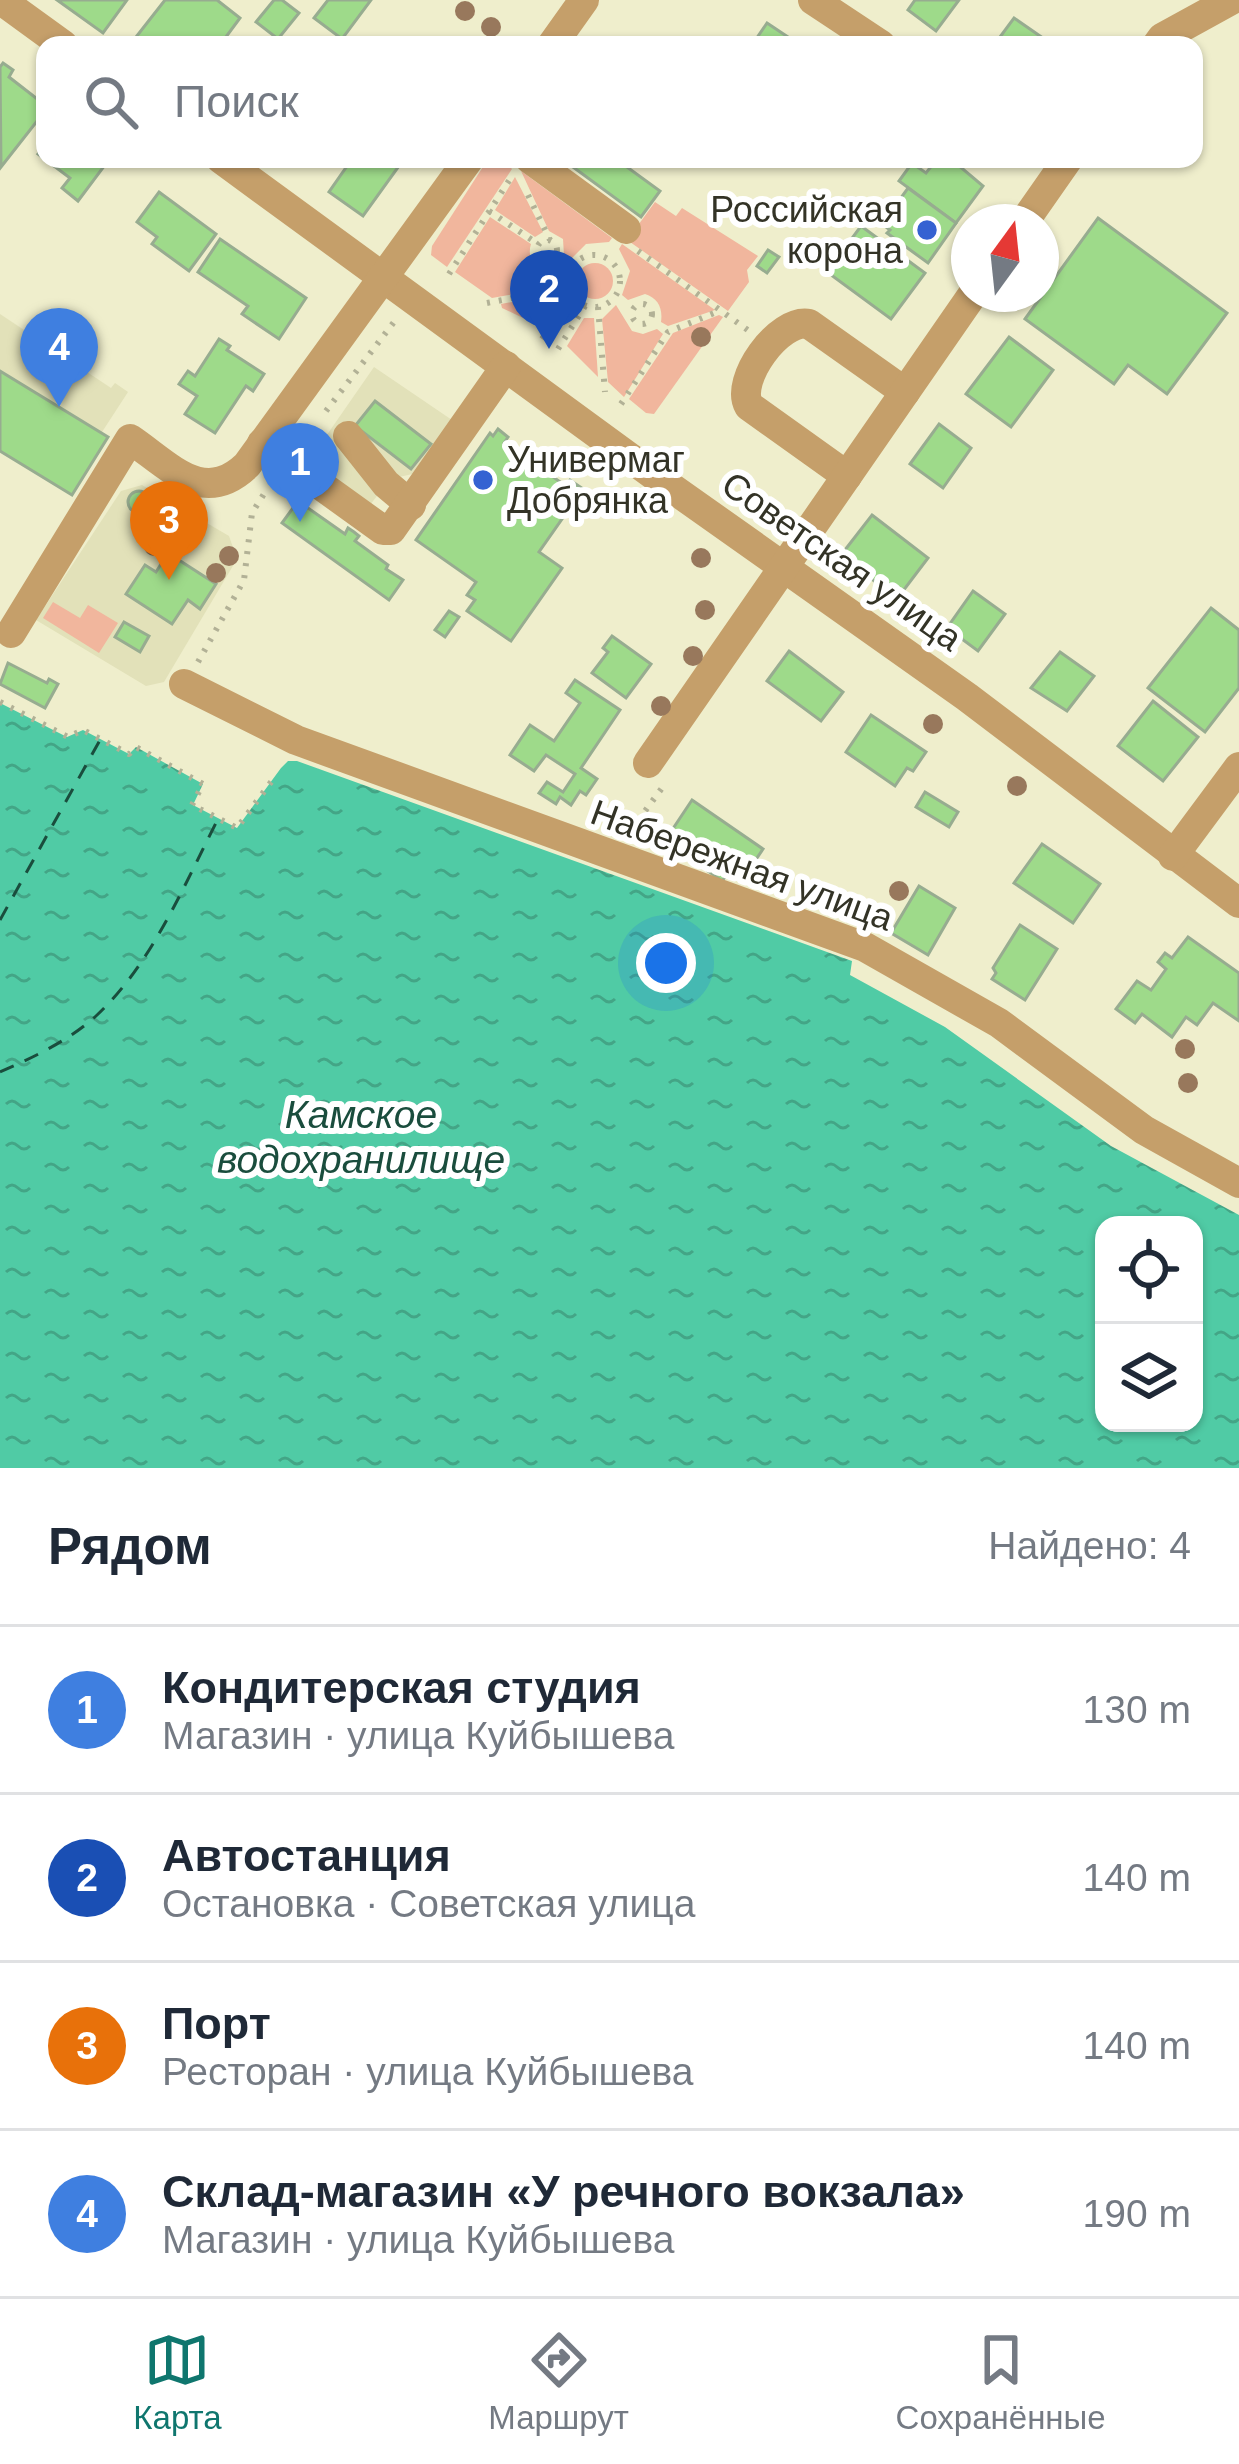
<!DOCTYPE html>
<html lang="ru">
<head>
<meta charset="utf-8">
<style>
	body { margin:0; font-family:Arial,sans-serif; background:#f6f6f7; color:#1f2937 }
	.controls { position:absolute; right:36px; bottom:36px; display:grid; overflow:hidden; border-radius:24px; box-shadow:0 3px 9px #0004 }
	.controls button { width:108px; height:108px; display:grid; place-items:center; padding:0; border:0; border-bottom:3px solid #e0e1e3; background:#fff; color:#1f2937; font:60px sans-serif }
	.compass { position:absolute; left:951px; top:204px; width:108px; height:108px; border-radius:50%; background:#fff; box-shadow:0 3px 9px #0004; rotate:15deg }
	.you { position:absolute; left:666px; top:963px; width:42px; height:42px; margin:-30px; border:9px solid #fff; border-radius:50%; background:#1a73e8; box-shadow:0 0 0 18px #1a73e833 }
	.badge { display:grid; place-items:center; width:78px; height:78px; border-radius:50%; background:#0f766e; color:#fff; font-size:39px; font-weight:700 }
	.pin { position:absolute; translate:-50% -99px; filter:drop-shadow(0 3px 6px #0008) }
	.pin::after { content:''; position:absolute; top:63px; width:42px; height:36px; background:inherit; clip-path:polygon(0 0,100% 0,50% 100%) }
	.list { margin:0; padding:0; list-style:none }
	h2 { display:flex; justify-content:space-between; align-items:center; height:156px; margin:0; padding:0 48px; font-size:51px }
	h2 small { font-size:39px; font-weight:400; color:#747a83 }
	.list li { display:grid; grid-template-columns:78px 1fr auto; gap:36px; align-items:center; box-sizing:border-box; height:168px; padding:0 48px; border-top:3px solid #e0e1e3 }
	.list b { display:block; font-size:45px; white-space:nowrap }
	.list p { margin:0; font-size:39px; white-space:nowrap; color:#747a83 }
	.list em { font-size:39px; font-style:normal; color:#747a83 }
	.icon { flex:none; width:66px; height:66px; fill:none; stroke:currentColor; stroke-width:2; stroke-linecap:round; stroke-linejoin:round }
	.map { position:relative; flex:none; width:1239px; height:1468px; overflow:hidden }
	.search { position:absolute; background:#fff; box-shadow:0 3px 9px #0004; left:36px; right:36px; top:36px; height:132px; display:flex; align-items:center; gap:30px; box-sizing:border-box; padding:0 42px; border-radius:24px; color:#747a83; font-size:45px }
	.sheet { height:828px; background:#fff }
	nav { display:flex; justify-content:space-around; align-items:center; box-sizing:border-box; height:168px; border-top:3px solid #e0e1e3; background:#fff; font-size:33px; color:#747a83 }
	nav a { display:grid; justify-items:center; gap:6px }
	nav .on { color:#0f766e }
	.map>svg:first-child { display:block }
	.built { fill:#e2e1b9 }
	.green { fill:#f1b69d }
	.water { fill:url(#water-ripples); fill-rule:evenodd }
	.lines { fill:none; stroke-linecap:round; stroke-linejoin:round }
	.ferry { stroke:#1a4d3d; stroke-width:3; stroke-dasharray:15 12; stroke-linecap:butt }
	.building { fill:#9eda8a; stroke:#97ac90; stroke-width:3 }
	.path { stroke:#b2b196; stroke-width:6; stroke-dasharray:3 9; stroke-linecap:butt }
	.minor { stroke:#c59f6a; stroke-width:30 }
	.tree { fill:#98785c }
	.poi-dot { fill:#3562d2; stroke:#fff; stroke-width:4.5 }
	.labels { text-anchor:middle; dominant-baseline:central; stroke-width:12; stroke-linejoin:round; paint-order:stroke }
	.poi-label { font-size:36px; fill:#333326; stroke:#fff; text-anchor:end }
	.street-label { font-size:36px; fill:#333326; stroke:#fff }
	.water-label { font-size:39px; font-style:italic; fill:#1a4d3d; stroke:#fff }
</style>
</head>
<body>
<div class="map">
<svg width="1239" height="1468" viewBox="0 0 1239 1468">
	<defs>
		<pattern id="water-ripples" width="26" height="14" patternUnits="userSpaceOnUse" patternTransform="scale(3)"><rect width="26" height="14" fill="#50cba5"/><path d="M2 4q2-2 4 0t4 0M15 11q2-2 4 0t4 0" fill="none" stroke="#43a586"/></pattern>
	</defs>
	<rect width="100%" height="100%" fill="#efeecc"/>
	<g class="built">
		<polygon points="0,314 111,388 115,383 128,392 102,432 108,437 72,495 0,451"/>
		<polygon points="374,367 452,420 417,473 390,479 370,505 328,473 322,442"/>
		<polygon points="142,485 229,536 237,559 164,682 146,686 36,620 121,491"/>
	</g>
	<g class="green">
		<polygon points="488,159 503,159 512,169 447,267 431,255 432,246"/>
		<polygon points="521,171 612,238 609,242 586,244 570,260 564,256 563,239 549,231"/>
		<polygon points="515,177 543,232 535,237 495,210"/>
		<polygon points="655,202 676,216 682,208 758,256 747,270 749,282 728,311 630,242 628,239"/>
		<path d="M490 217 531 244C527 257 533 266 547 269L559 264 564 268 559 286 492 298 455 272Z"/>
		<path d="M622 244 715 310 668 326 661 322C663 308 658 298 645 294L628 300 622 295 630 271 619 249Z"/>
		<circle cx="595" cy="281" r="18"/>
		<polygon points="558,293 562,301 546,329 502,308 501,304"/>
		<polygon points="616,305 632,331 643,334 657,329 663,334 624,397 608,382 602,319"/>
		<polygon points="719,315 723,317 654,414 646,413 629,399 673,333"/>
		<polygon points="584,318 594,318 598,377 567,346"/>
		<polygon points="53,602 80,618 88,605 118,623 99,653 43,618"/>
	</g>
	<path class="water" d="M0 703 67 737 83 730 129 754 136 747 203 784 193 805 237 828 281 768 288 761H297L852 961 850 975 945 1027 1111 1146 1239 1215V1468H0ZM1104 1225H1194V1423H1104Z"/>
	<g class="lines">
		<g class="ferry">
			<polyline points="0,920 100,740"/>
			<path d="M0 1072C34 1057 68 1041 96 1016 152 964 184 885 218 819"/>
		</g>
	</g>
	<g class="building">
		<polygon points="57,0 127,0 103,33"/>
		<polygon points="165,0 217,0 240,18 220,45 146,45 136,37"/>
		<polygon points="274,0 282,0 299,13 278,39 256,22"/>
		<polygon points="328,0 371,0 342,39 314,18"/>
		<polygon points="915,0 959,0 936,31 908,10"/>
		<polygon points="1014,18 1053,45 994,45"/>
		<polygon points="767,23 800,45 752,45"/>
		<polygon points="3,63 13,70 9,77 45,105 45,111 1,167 0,67"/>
		<polygon points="45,146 45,159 108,161 78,201 62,188 70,178 38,154"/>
		<polygon points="352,159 404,159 363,216 329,192"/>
		<polygon points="562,159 616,159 660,191 641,217"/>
		<polygon points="937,159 951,159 983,186 956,223 899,181 912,163 926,173"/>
		<polygon points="908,188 956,223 928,263 887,233 890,230 882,224"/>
		<polygon points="159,192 216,234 189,271 152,244 157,237 137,222"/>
		<polygon points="1098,218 1227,313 1167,394 1128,365 1114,384 1025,319"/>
		<polygon points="861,226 925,273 891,319 827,272"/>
		<polygon points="220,239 306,298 279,339 242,314 248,306 198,272"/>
		<polygon points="768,250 779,257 767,273 757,266"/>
		<polygon points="1009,337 1053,370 1011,427 966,394"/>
		<polygon points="219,339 230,346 227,350 264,374 253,391 246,386 215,433 185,414 197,396 179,384 188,371 195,376"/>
		<polygon points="0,371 108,437 72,495 0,451"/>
		<polygon points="375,401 431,444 411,469 355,426"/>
		<polygon points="939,424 971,448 943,488 910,464"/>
		<polygon points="498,429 508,437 504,443 566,486 570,480 583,489 539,552 562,568 511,641 467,611 475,600 467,595 476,582 416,540 490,433 493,436"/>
		<circle cx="139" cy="502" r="11"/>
		<polygon points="298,501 345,534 348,528 354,532 359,536 355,541 388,565 386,569 403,580 389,600 282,523"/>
		<polygon points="872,515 928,558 897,599 841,555"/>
		<polygon points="168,553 216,584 200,609 188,600 172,624 126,594 145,565 156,572"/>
		<polygon points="973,591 1005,614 978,651 947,628"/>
		<polygon points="1211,608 1239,630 1239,688 1205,732 1148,688"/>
		<polygon points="449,611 459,617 445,637 435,630"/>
		<polygon points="124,622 149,636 140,652 115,637"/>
		<polygon points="612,636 651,664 626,698 592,673 608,652 603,648"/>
		<polygon points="789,651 843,692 821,721 767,681"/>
		<polygon points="1060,652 1094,676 1067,711 1031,688"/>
		<polygon points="8,663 47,683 49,679 58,684 45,708 0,684"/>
		<polygon points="575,680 620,710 581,768 597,779 586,795 580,791 571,805 560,797 556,804 539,793 547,782 563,792 575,774 546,755 534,771 510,755 530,725 554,741 580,703 566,693"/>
		<polygon points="1153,701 1198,737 1163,781 1118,746"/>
		<polygon points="871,715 926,752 913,771 907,768 895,786 846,752"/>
		<polygon points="925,792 958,812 949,827 916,807"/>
		<polygon points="692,800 763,849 744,877 732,868 722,881 708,871 714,861 692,846 685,857 664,842"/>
		<polygon points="1042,844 1100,884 1073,923 1014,883"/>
		<polygon points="919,886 955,908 928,955 891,933"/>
		<polygon points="1020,925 1057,949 1025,1000 992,979 996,973 993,968"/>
		<polygon points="1188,937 1239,973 1239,1021 1213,1003 1197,1025 1186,1017 1172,1037 1142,1014 1135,1023 1116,1009 1137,981 1151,990 1166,969 1158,962 1165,953 1172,958"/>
	</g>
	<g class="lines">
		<g class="path">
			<polyline points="528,195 550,240"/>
			<polyline points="489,211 538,244"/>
			<circle cx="547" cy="250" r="10"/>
			<polyline points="638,251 749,331"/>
			<circle cx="594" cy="281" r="26"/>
			<polyline points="449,274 512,176"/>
			<polyline points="487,303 569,287"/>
			<circle cx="642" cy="314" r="10"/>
			<polyline points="598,307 605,392"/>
			<polyline points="542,339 573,296"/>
			<polyline points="558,349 585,306"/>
			<polyline points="621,404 668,332 719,311"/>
			<polyline points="326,411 394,322"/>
			<polyline points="198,662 244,580 252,513 267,489"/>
			<polyline points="0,702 68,737 83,730 129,754 136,747 203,784 192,805 237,828 274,778"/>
			<polyline points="631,830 662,788"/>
		</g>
		<g class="minor">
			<polyline points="1,0 63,45"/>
			<polyline points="813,0 881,45"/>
			<polyline points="552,45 584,0"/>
			<polyline points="1157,45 1162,38 1231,0"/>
			<polyline points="221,159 655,476 967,697 1239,903"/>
			<polyline points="530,159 626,229"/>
			<polyline points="1024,222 1068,159"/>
			<polyline points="348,436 386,484 411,505"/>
			<polyline points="262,443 383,530 391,530 506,366"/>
			<path d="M847 476 749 406C734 381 779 318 809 324L905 392"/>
			<path d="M11 633 130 439C170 466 203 507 247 465L469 159"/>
			<polyline points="184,684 296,740 865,947 999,1023 1144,1130 1239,1183"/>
			<polyline points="648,763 973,294"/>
			<polyline points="1173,856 1239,767"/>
		</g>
	</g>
	<g class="tree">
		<circle cx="465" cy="11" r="10"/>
		<circle cx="491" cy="27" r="10"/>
		<circle cx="701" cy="337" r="10"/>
		<circle cx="154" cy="546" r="10"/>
		<circle cx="229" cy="556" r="10"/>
		<circle cx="701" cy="558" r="10"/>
		<circle cx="216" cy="573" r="10"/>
		<circle cx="705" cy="610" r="10"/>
		<circle cx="693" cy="656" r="10"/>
		<circle cx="661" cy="706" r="10"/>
		<circle cx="933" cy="724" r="10"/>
		<circle cx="1017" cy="786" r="10"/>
		<circle cx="899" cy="891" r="10"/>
		<circle cx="1185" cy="1049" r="10"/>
		<circle cx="1188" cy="1083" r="10"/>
	</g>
	<g class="poi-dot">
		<circle cx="927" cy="230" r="12"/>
		<circle cx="483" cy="480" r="12"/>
	</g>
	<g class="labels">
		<g class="poi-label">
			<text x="903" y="209">Российская<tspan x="903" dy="41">корона</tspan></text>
			<text x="507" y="459" text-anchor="start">Универмаг<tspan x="507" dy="41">Добрянка</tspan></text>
		</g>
		<g class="street-label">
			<text transform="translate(842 561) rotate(35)">Советская улица</text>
			<text transform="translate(742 865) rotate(20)">Набережная улица</text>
		</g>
		<g class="water-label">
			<text x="361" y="1114">Камское<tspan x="361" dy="45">водохранилище</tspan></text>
		</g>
	</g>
</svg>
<div class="controls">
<button><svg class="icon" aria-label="locate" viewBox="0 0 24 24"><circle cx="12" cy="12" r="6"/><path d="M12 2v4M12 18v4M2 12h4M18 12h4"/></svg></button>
<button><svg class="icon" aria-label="layers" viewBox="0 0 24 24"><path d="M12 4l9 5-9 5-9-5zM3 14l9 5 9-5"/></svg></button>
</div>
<svg class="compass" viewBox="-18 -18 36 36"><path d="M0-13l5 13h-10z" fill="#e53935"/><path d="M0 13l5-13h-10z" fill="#747a83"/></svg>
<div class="you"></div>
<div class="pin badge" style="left:300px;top:522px;background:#3f7fe0">1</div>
<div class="pin badge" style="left:549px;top:349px;background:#1a4fb4">2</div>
<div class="pin badge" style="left:169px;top:580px;background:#e8710a">3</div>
<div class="pin badge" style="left:59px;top:407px;background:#3f7fe0">4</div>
<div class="search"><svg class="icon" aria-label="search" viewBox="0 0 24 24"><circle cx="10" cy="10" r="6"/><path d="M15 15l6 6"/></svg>Поиск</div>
</div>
<section class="sheet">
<h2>Рядом<small>Найдено: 4</small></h2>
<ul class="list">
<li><span class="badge" style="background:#3f7fe0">1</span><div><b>Кондитерская студия</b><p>Магазин · улица Куйбышева</p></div><em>130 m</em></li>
<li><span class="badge" style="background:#1a4fb4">2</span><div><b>Автостанция</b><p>Остановка · Советская улица</p></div><em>140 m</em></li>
<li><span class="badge" style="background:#e8710a">3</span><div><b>Порт</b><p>Ресторан · улица Куйбышева</p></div><em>140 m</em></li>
<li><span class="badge" style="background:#3f7fe0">4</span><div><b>Склад-магазин «У речного вокзала»</b><p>Магазин · улица Куйбышева</p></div><em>190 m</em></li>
</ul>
</section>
<nav>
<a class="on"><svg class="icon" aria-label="map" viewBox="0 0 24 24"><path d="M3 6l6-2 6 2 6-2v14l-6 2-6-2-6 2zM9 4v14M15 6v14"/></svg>Карта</a>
<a><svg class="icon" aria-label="directions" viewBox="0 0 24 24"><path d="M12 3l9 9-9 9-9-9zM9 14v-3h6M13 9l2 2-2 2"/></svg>Маршрут</a>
<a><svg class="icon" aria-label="saved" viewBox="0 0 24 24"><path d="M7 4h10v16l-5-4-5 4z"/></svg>Сохранённые</a>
</nav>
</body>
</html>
